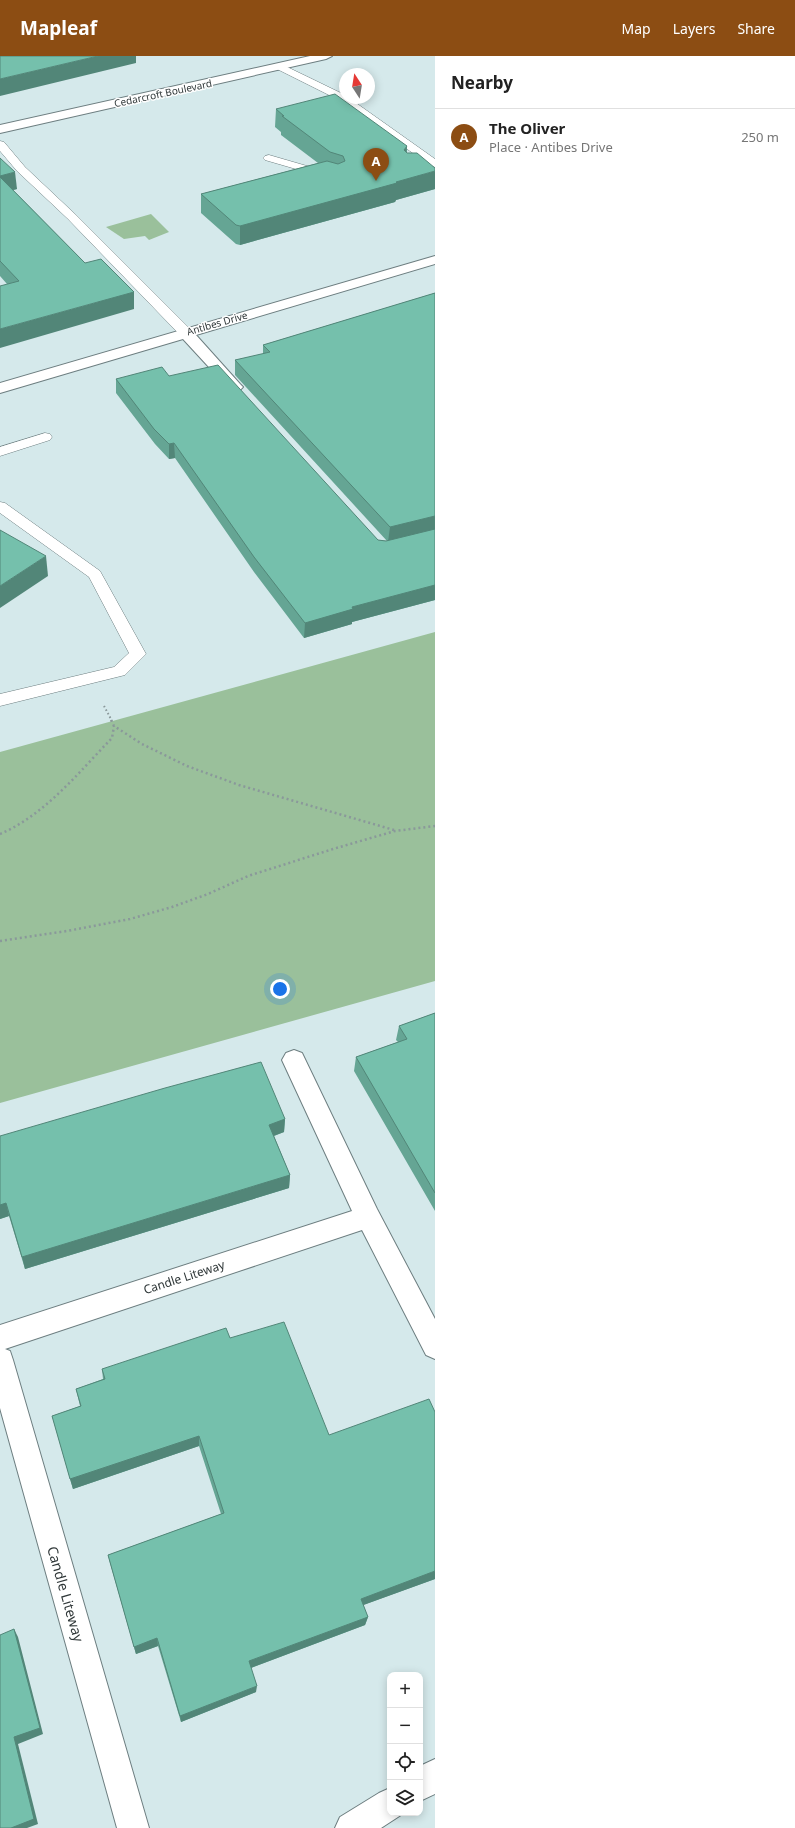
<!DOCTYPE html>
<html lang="en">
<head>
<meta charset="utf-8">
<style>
	body { margin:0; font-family:"Noto Sans",sans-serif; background:#f6f6f6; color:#222 }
	.controls { position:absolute; right:12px; bottom:12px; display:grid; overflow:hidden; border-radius:8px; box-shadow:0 2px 10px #0003 }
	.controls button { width:36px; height:36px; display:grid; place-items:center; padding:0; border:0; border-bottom:1px solid #e0e0e0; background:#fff; color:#222; font:20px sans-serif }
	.compass { position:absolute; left:339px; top:12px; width:36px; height:36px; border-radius:50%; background:#fff; box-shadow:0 2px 10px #0003; rotate:348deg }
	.you { position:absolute; left:280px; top:933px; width:14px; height:14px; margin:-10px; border:3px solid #fff; border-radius:50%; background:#1a73e8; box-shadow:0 0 0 6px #1a73e833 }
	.badge { display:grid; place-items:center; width:26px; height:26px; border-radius:50%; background:#8c4d13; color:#fff; font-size:13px; font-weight:700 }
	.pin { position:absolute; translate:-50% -33px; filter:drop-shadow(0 1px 2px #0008) }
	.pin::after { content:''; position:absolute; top:21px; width:14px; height:12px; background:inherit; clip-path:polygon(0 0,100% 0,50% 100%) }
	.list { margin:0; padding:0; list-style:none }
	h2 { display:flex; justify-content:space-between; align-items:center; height:52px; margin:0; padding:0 16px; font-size:17px }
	h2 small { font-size:13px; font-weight:400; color:#767676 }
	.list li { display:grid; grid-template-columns:26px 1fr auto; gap:12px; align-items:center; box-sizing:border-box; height:56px; padding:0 16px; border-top:1px solid #e0e0e0 }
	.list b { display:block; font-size:15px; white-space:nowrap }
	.list p { margin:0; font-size:13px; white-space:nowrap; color:#767676 }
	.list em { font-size:13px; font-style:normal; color:#767676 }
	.icon { flex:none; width:22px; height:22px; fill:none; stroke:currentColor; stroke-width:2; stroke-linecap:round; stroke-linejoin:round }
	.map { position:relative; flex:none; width:435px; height:1772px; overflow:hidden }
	header { display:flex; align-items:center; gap:24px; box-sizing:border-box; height:56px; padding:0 20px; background:#8c4d13; color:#fff }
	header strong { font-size:19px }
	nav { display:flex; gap:22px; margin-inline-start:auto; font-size:14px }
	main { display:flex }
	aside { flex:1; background:#fff }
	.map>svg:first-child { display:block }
	.green { fill:#9ac09b }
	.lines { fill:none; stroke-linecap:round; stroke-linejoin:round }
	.service-casing { stroke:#6d7e80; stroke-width:1 }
	.minor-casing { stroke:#6d7e80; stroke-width:2 }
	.path-far1 { stroke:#8a989a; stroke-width:2; stroke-dasharray:1.5 2.5; stroke-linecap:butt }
	.path { stroke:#8a989a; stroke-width:2.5; stroke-dasharray:2 3; stroke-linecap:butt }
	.service { fill:#fff; fill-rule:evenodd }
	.minor { fill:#fff; fill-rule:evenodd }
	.wall { fill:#65a594 }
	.shaded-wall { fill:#528678 }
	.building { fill:#75c0ac; stroke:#528678 }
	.labels { text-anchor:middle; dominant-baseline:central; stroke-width:3; stroke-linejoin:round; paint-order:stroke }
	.far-street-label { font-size:10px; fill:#303839; stroke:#fff }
	.street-label { font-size:12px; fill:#303839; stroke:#fff }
	.near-street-label { font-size:14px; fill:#303839; stroke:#fff }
</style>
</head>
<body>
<header>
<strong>Mapleaf</strong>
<nav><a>Map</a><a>Layers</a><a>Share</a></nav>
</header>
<main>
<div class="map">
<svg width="435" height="1772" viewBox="0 0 435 1772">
	<rect width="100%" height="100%" fill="#d5e9eb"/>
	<g class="green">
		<polygon points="151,158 169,176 149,184 145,180 124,183 106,171"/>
		<polygon points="435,576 435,925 0,1047 0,696"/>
	</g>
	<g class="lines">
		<defs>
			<g id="service">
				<polygon points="281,8 345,39 345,42 349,42 435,103 435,111 431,110 337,43 277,13 276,11 277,9"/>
				<polygon points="0,85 4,86 25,111 76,159 191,274 192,277 191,280 181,280 68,163 17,115 0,95"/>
				<polygon points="269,99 331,117 333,119 327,122 265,104 263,102 265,100"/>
				<polygon points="45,377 50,378 52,381 50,384 0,400 0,391"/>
				<polygon points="0,446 5,447 100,515 146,598 125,619 0,650 0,638 114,611 129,597 89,521 0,457"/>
			</g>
			<g id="minor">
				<polygon points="310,0 332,0 326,3 0,77 0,69"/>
				<polygon points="435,200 435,208 196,279 240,328 243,331 240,334 235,336 230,334 183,283 0,337 0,327"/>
				<polygon points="294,994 302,997 377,1153 435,1263 435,1303 426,1299 362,1174 5,1293 10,1295 13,1304 149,1772 117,1772 0,1352 0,1269 352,1155 282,1004 286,997"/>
				<polygon points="435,1703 435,1738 420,1745 420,1710"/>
				<polygon points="390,1732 390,1757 402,1757 401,1759 381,1772 335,1772 340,1761 379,1737"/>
			</g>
		</defs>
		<use href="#service" class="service-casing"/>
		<use href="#minor" class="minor-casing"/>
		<polyline class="path-far1" points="104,650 112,665"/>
		<g class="path">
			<polyline points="111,664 114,670 142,688 187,710 239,729 394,774"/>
			<path d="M0 778C45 759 79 716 112 682L114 670"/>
			<polyline points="0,885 67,875 130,863 172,851 208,838 248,820 333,793 395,775 435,770"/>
		</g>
		<use href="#service" class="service"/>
		<use href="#minor" class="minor"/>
	</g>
	<g class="wall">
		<polygon points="276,53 407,90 407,97 435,133 396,144 395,146 240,189 236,188 201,157 201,138 318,107 281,79 281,76 275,71"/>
		<polygon points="0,102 17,133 13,134 85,207 134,236 134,253 7,228 0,220"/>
		<polygon points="435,237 435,544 352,566 352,568 304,582 254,516 175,402 169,403 155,388 116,337 116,323 169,320 378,484 387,485 235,319 235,304 263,298 263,289"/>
		<polygon points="435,957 435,1155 354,1015 356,1001 398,986 396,984 399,970"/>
		<polygon points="285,1063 284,1076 274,1080 290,1119 289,1132 25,1213 9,1160 0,1163 0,1080"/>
		<polygon points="230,1282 329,1379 435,1523 363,1549 368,1561 365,1569 251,1612 256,1636 181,1666 158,1590 136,1598 110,1507 108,1499 221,1458 199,1390 73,1433 52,1360 80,1350 76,1333 103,1323 102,1313"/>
	</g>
	<g class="shaded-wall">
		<polygon points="98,0 136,0 136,7 0,40 0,23"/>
		<polygon points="407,90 405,109 404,94"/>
		<polygon points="435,115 435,133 396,144 395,146 240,189 240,170"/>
		<polygon points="15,116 17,133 1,137 0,120"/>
		<polygon points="134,236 134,253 0,292 0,273"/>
		<polygon points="174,387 175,402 169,403 169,388"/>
		<polygon points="435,460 435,475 388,486 390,471"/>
		<polygon points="46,500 48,520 0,552 0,530"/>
		<polygon points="435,529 435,544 352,566 352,568 304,582 305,567 352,551"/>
		<polygon points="285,1063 284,1076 268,1082 269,1069"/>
		<polygon points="290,1119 289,1132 25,1213 22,1201"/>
		<polygon points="6,1147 9,1160 0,1163 0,1149"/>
		<polygon points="199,1380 199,1390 73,1433 70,1423"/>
		<polygon points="435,1515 435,1523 358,1551 361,1543"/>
		<polygon points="368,1561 365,1569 248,1613 249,1605"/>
		<polygon points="14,1573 18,1581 43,1678 18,1688 38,1768 27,1772 11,1772 14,1681"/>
		<polygon points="157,1582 158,1590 136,1598 134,1591"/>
		<polygon points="257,1630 256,1636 181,1666 180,1660"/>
	</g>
	<g class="building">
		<polygon points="0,0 98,0 0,23"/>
		<polygon points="335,38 407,90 404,94 407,97 417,97 435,112 435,115 396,126 397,127 240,170 236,169 201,138 327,105 338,108 345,105 343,100 330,96 282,60 284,60 276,53"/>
		<polygon points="0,102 15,116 0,120"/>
		<polygon points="0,121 85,207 101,203 134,236 0,273 0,230 19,225 0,205"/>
		<polygon points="435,237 435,460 390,471 235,304 270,296 263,289"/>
		<polygon points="218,309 378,484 386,485 435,473 435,529 352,551 353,553 305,567 254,501 174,387 169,388 154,373 116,323 162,311 169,320"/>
		<polygon points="0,474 46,500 0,530"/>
		<polygon points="435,957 435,1137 356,1001 407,983 399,970"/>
		<polygon points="261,1006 285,1063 269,1069 290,1119 22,1201 6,1147 0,1149 0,1080 165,1032"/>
		<polygon points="284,1266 329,1379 429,1343 435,1356 435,1515 361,1543 368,1561 249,1605 257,1630 180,1660 157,1582 134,1591 108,1499 224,1457 199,1380 70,1423 52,1360 81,1350 76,1333 105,1323 102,1313 226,1272 230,1282"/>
		<polygon points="14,1573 40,1672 14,1681 34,1763 11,1772 0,1772 0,1579"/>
	</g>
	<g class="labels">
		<g class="far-street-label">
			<text transform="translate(163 37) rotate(-12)">Cedarcroft Boulevard</text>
			<text transform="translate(217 267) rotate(-16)">Antibes Drive</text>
		</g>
		<g class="street-label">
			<text transform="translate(184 1221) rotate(-18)">Candle Liteway</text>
		</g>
		<g class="near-street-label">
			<text transform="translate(66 1538) rotate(74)">Candle Liteway</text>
		</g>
	</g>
</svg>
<div class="controls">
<button>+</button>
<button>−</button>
<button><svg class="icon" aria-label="locate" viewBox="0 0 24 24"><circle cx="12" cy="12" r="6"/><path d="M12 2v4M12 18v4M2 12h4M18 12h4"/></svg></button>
<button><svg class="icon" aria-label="layers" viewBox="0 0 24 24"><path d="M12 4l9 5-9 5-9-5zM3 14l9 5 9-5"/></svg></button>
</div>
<svg class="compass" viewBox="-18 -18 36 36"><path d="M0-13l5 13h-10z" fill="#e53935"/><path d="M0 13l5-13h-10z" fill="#767676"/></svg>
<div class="you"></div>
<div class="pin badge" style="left:376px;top:125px">A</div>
</div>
<aside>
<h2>Nearby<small></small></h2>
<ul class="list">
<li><span class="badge">A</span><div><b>The Oliver</b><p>Place · Antibes Drive</p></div><em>250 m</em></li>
</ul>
</aside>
</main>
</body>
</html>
